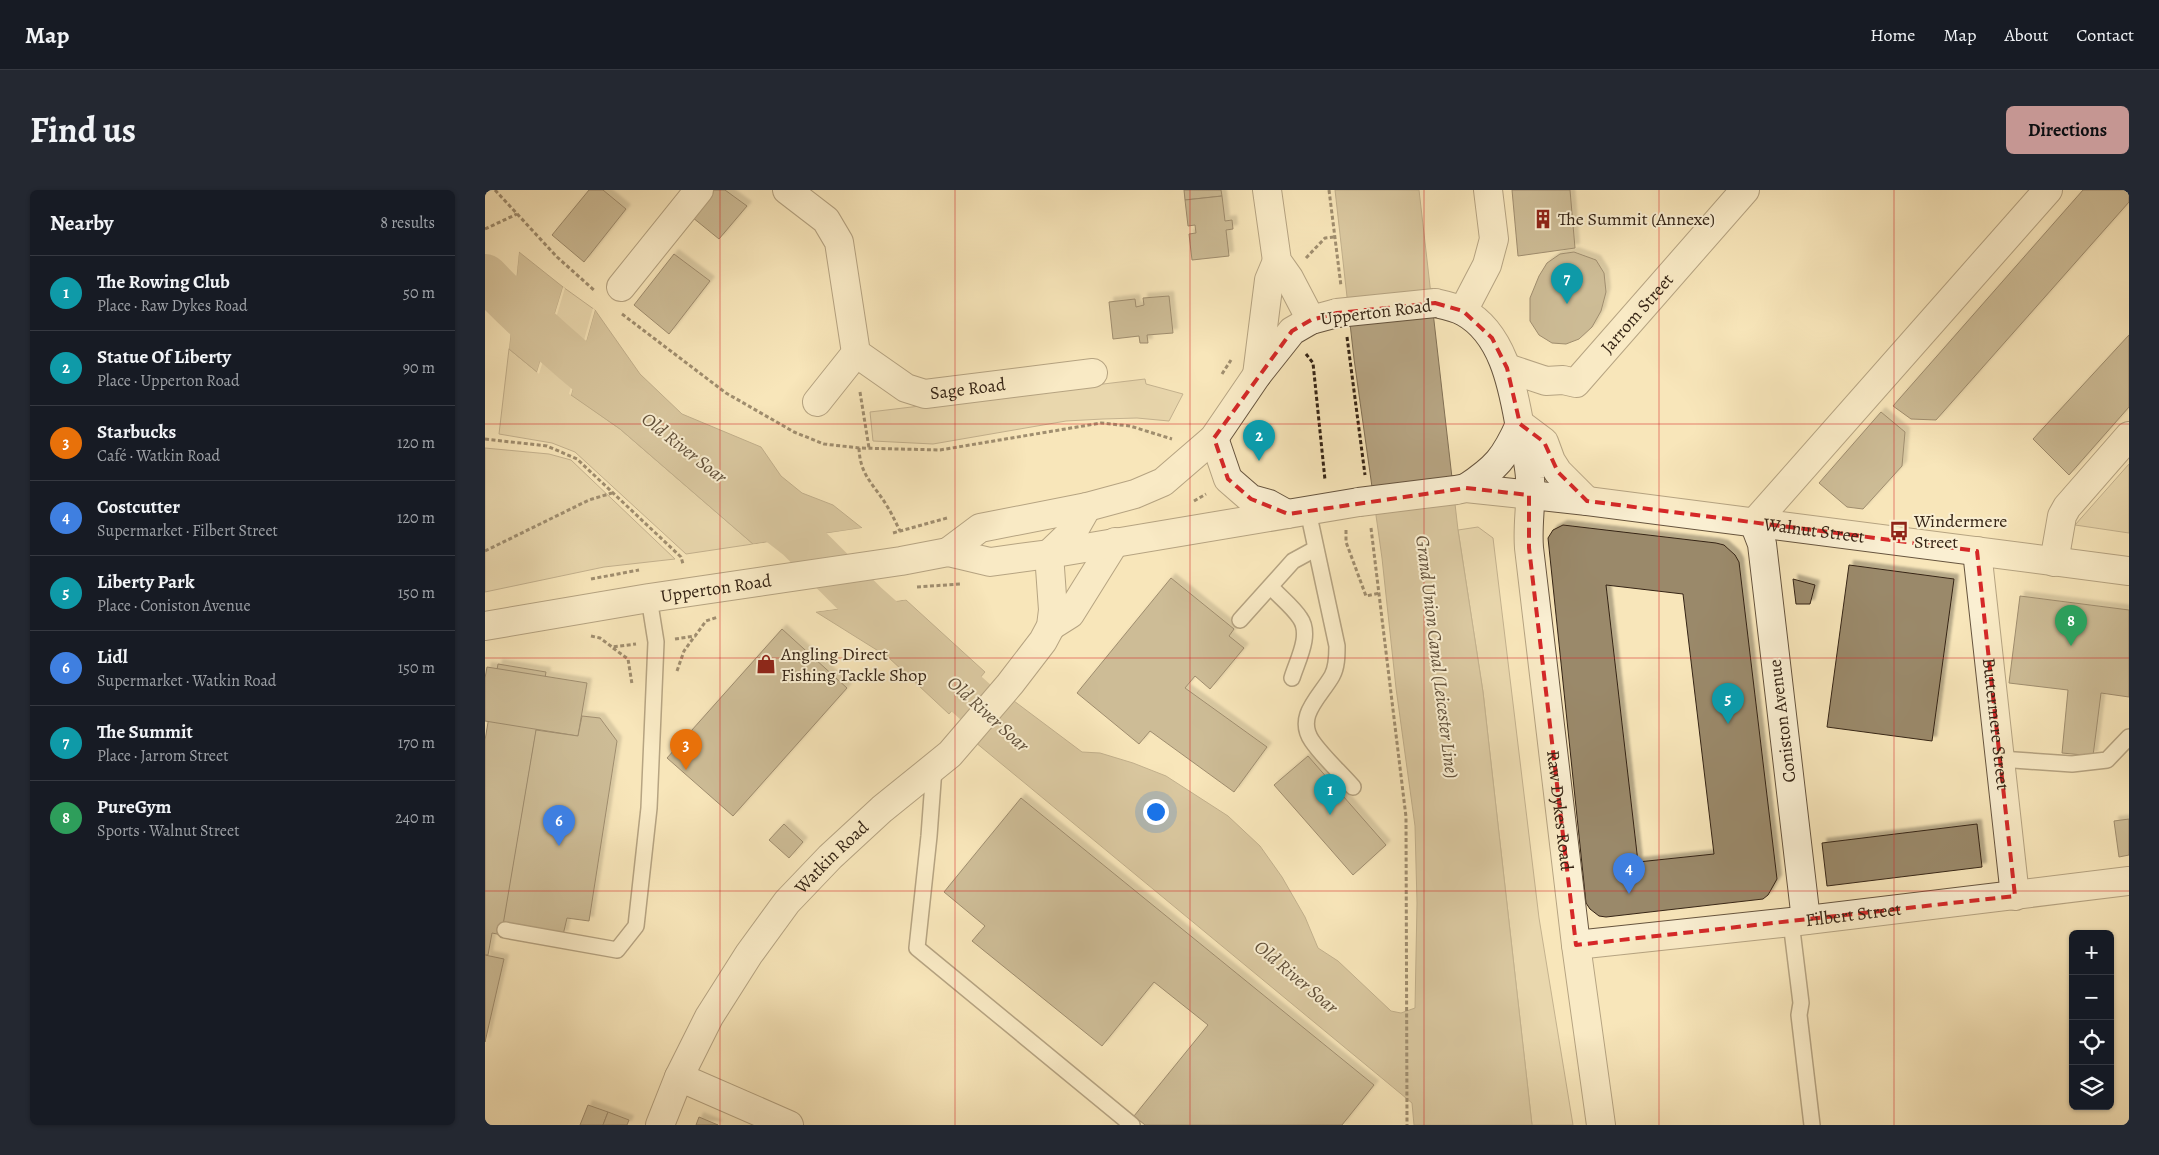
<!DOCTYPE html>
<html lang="en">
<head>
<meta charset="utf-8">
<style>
	body { margin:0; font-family:Alegreya,serif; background:#242831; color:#f1f3f6 }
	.controls { position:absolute; right:15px; bottom:15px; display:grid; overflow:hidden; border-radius:8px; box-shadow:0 1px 4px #0004 }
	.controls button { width:45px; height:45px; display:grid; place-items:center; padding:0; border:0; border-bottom:1px solid #363941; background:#171b24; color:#f1f3f6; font:25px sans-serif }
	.you { position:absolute; left:670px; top:621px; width:18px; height:18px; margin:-12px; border:4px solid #fff; border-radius:50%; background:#1a73e8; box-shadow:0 0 0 8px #1a73e833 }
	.badge { display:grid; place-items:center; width:32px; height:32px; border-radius:50%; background:#c59692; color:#fff; font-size:16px; font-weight:700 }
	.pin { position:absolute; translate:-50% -41px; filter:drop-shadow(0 1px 2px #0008) }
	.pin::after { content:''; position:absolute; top:26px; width:18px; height:15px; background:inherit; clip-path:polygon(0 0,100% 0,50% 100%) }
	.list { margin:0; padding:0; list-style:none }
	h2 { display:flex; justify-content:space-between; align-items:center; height:65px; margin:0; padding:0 20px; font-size:21px }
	h2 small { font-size:16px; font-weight:400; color:#9ea1a6 }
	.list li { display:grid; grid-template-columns:32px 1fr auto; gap:15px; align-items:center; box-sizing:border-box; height:75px; padding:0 20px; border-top:1px solid #363941 }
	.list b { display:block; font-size:19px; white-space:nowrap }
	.list p { margin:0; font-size:16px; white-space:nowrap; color:#9ea1a6 }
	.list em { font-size:16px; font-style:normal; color:#9ea1a6 }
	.icon { flex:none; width:28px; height:28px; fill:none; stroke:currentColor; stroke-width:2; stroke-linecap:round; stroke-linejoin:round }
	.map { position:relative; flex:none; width:1644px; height:935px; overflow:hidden; border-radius:8px }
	header { display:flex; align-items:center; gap:30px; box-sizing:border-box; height:70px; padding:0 25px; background:#171b24; border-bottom:1px solid #363941 }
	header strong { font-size:24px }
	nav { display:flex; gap:28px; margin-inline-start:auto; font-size:18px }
	.intro { display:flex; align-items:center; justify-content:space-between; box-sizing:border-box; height:120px; padding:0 30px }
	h1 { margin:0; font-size:35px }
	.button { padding:12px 22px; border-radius:8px; background:#c59692; color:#111; font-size:18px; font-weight:700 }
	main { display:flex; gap:30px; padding:0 30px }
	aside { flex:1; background:#171b24; border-radius:8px; box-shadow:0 1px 4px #0004 }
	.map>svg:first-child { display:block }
	.green { fill:#d7c59e; stroke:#86745a }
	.water { fill:#b6a482; stroke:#827156 }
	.pier { fill:#f8e6ba }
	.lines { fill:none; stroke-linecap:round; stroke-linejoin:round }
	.river { stroke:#b6a482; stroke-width:46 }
	.building { fill:#9a896b; stroke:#352415; fill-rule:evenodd; filter:url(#shadow) }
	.service-casing { stroke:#66543e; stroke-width:18 }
	.minor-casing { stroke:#66543e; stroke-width:30 }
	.tertiary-casing { stroke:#66543e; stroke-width:30 }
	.path { stroke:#352415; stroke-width:3; stroke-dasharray:4 2.5; stroke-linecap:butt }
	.service { stroke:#faefd2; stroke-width:15 }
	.minor { stroke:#faefd2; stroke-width:28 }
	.tertiary { stroke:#faefd2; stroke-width:28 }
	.tertiary-bridge-casing { stroke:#66543e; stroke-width:30; stroke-linecap:butt }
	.tertiary-bridge { stroke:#faefd2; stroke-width:28 }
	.marked { fill:none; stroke:#d62828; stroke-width:4; stroke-dasharray:10 6; stroke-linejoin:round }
	.grid { fill:none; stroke:#d62828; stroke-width:1; stroke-opacity:0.55 }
	.labels { text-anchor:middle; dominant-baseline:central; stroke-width:4; stroke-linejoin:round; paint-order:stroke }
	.poi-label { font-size:18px; fill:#352415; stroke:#faefd2; text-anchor:start }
	.street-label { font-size:18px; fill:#352415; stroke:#faefd2 }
	.water-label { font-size:19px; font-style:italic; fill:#62513b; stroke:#faefd2 }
</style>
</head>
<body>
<header>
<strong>Map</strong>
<nav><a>Home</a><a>Map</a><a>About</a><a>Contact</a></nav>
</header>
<div class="intro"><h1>Find us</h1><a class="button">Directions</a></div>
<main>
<aside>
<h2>Nearby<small>8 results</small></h2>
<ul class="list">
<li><span class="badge" style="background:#0f9aa8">1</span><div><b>The Rowing Club</b><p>Place · Raw Dykes Road</p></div><em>50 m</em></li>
<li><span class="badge" style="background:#0f9aa8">2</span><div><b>Statue Of Liberty</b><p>Place · Upperton Road</p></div><em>90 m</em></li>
<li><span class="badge" style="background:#e8710a">3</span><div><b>Starbucks</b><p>Café · Watkin Road</p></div><em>120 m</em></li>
<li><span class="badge" style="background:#3f7fe0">4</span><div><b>Costcutter</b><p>Supermarket · Filbert Street</p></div><em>120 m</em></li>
<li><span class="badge" style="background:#0f9aa8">5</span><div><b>Liberty Park</b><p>Place · Coniston Avenue</p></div><em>150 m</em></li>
<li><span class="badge" style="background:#3f7fe0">6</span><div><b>Lidl</b><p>Supermarket · Watkin Road</p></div><em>150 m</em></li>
<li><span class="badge" style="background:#0f9aa8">7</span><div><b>The Summit</b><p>Place · Jarrom Street</p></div><em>170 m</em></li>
<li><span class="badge" style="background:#2e9e5b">8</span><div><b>PureGym</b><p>Sports · Walnut Street</p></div><em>240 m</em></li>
</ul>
</aside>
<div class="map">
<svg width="1644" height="935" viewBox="0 0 1644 935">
	<defs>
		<filter id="shadow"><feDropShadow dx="4.5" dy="-4.5" stdDeviation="1" flood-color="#0004"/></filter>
	</defs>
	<rect width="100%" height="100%" fill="#f8e6ba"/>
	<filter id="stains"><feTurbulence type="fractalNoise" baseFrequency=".004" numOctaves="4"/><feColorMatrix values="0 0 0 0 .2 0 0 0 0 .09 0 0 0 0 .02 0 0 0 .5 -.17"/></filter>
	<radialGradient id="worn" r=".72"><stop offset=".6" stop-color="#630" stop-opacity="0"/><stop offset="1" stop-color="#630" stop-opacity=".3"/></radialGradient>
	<g class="green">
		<polygon points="78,97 110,120 87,205 135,239 268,354 201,364 90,262 67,253 14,244 24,159 52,182"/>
		<polygon points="660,189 661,194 698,204 684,231 652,228 618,229 581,231 448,254 388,251 385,222"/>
		<polygon points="0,258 64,264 86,270 190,369 119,377 0,402"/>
		<polygon points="1644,274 1644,343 1590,335"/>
		<polygon points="993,337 1008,348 1054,728 1088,935 1047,935 998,502 973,340"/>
	</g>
	<g class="water">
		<polygon points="850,0 934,0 973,340 998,502 1047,935 929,935 927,913 490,552 529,511 597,562 615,563 648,573 681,586 743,626 775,656 797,687 820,727 833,758 853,771 906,821 916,823 930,818 932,713 930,636 911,498 897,368 869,169"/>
		<polygon points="34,62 78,97 52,182 24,159"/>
		<polygon points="110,120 155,184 197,224 276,257 296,286 317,303 348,315 377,338 268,354 135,239 86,205"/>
		<polygon points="421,410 500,482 464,524 403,467 331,422"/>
	</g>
	<g class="pier">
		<polygon points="31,60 34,62 24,159 22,157"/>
		<polygon points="78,97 80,98 54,184 52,182"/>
		<polygon points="108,118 110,120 86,205 84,204"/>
		<polygon points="377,338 380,338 377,341 268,357 265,355"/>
		<polygon points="420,407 424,409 328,422 330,419"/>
	</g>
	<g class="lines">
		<g class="river">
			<path d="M0 87C44 133 92 175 143 215"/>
			<polyline points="264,309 313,347 381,415 539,555"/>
		</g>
	</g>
	<g class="building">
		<polygon points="104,0 118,0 141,19 99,72 67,45"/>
		<polygon points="220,0 240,0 262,16 234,49 202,23"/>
		<polygon points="699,0 736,0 737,6 700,10"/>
		<polygon points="1027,0 1085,0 1090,58 1033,66"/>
		<polygon points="1598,0 1644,0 1644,12 1451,230 1426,229 1408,216"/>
		<polygon points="737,6 740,31 747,30 748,39 741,40 744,66 707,70 704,44 711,43 710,35 703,36 700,10"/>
		<polygon points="1089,62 1111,70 1119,83 1121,102 1116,121 1107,137 1094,149 1081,154 1067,153 1054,145 1045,131 1045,108 1054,86 1062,73 1075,64"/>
		<polygon points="189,64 225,91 184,144 149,115"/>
		<polygon points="684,106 688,143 662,145 663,153 655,153 654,146 628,149 624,112 650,109 651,117 659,115 658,108"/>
		<polygon points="1644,145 1644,217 1584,285 1548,249"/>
		<polygon points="1396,222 1420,242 1417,276 1378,319 1362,317 1334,293"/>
		<path d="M1078 335 1231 353 1239 355 1250 365 1254 372 1292 689 1283 705 1278 709 1121 727 1114 726 1105 719 1101 713 1063 348 1068 340ZM1121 395 1198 404 1229 664 1153 672Z"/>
		<polygon points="1364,375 1469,389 1447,551 1342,537"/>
		<polygon points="686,388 749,439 744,446 759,458 725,499 710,486 700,498 782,557 749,602 665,541 654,554 592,503"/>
		<polygon points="1308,389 1330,395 1325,414 1311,414"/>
		<polygon points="1535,406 1644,420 1644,507 1616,503 1608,566 1577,563 1583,500 1524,493"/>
		<polygon points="297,439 362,498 248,626 182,568"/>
		<polygon points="13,474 61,482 17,745 7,743 3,765 0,765 0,550"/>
		<polygon points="2,477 102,493 93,546 0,531 0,488"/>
		<polygon points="97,526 115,528 132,551 104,731 82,728 78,745 18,735 51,540 93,546"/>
		<polygon points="823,566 901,655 868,685 789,595"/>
		<polygon points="536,608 889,895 857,935 660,935 649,926 723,835 669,792 617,856 487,751 500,736 459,702"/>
		<polygon points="1644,629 1644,665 1634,667 1629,631"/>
		<polygon points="299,634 318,652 304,668 284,650"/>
		<polygon points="1492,634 1497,677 1342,696 1337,653"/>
		<polygon points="0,765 19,769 0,852"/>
		<polygon points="103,915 123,922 118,935 95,935"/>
		<polygon points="123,922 144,930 142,935 118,935"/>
		<polygon points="214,927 233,935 211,935"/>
	</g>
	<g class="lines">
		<defs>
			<g id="service">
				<path d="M823 321 852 456C852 466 852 477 847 486 835 507 810 526 827 551 838 567 855 582 868 597"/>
				<path d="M786 397C795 407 808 417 815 428 827 445 812 471 807 488"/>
				<polyline points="755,430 808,371 830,359"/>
				<polyline points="1515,569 1587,574 1622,570 1644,547"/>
				<polyline points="449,578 444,646 432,758 647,935"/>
				<polyline points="1306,732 1316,813 1314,825 1327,935"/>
				<polyline points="20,740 132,760 151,736 164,618 171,452 164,408"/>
			</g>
			<g id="minor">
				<path id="s1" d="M302 0 341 30 354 52 371 163 421 198 440 204 608 183"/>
				<polyline points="136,97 214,0"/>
				<polyline points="978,121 1002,75 1009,49 1003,0"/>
				<path id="s2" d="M1022 178 1061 191 1078 190 1091 193 1260 0"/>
				<polyline points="332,212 371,163"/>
				<path id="s3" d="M1492 361 1530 706"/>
				<polyline points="1569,372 1577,326 1582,317 1644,246"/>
				<polyline points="566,436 585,424 630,352"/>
				<polyline points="1321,730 1277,354 1269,333 1563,0"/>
				<path id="s4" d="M1091 755 1306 732 1644 691"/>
				<polyline points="194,887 304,935"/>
				<path id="s5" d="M175 935 194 887 224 827 264 764 302 712 345 667 397 619 465 564 525 494 558 451 566 436 568 420 564 364 589 340 602 317"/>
			</g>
			<g id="tertiary">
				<polyline points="782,0 792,71 804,88 826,130"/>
				<path id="s6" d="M950 113C959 115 970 117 979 122 1017 143 1027 193 1034 232 1038 250 1044 269 1045 288 1047 311 1042 334 1044 358L1091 755 1116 935"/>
				<polyline points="772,185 784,90 792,71"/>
				<polyline points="1035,234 1059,252 1066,271 1073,282 1102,311"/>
				<polyline points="729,248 743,289 766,309 784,314 802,324"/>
				<path d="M981 298C1011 278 1020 268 1035 234"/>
				<path id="s7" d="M971 300 981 298 1102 311 1644 381"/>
				<polyline points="463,362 495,338 602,317 650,304 678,292 729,248 772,185 807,141 826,130 852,123"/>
				<path id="s8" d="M0 436 164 408 416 371 463 362 505 372 564 364 874 312"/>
			</g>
		</defs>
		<use href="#service" class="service-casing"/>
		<use href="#minor" class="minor-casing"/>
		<use href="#tertiary" class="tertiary-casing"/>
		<g class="path">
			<polyline points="10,0 72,67 110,101"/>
			<polyline points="844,0 856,96"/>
			<polyline points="0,39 32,24"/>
			<polyline points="821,68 840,48 849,47"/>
			<polyline points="137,124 241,203 309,242 339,254 374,258 455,260 616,233 645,236 687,249"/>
			<polyline points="862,147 880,285"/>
			<polyline points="821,164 828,173 840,290"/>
			<polyline points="737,184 746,170"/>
			<polyline points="375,202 384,258"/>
			<polyline points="0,249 62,256 92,269 196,367 198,374"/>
			<path d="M374 258C375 286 389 294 402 316 407 324 411 333 415 341"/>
			<polyline points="709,311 721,304"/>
			<polyline points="886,338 921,627 922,935"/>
			<polyline points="861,340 861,352 881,406 895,403"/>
			<polyline points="408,343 462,328"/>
			<polyline points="0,361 104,310 127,303"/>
			<polyline points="106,389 154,380"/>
			<polyline points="432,397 475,394"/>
			<polyline points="106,446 115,448 127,457 151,454"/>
			<polyline points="190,449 210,446 221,431 233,427"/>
			<polyline points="128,458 143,469 147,494"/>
			<polyline points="192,481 199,461 209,447"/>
		</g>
		<use href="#service" class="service"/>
		<use href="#minor" class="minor"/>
		<use href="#tertiary" class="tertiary"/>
		<defs>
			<g id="tertiary-bridge">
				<polyline points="852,123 950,113"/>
				<polyline points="874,312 971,300"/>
			</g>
		</defs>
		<use href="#tertiary-bridge" class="tertiary-bridge-casing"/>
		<use href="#tertiary-bridge" class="tertiary-bridge"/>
	</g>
	<path d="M0 0H1644V935H0ZM950 113 978 121 1007 148 1022 178 1035 234 1059 252 1073 282 1102 311 1492 361 1530 706 1091 755 1044 358V305L981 298 803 324 766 309 743 289 729 248 807 141 826 130 852 123Z" fill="#f8e6ba" fill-opacity=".55" fill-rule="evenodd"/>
	<path class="marked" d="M950 113 978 121 1007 148 1022 178 1035 234 1059 252 1073 282 1102 311 1492 361 1530 706 1091 755 1044 358V305L981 298 803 324 766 309 743 289 729 248 807 141 826 130 852 123Z"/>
	<path class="grid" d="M235 0V935M470 0V935M705 0V935M939 0V935M1174 0V935M1409 0V935M0 234H1644M0 468H1644M0 701H1644"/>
	<defs>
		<symbol id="building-bare" viewBox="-9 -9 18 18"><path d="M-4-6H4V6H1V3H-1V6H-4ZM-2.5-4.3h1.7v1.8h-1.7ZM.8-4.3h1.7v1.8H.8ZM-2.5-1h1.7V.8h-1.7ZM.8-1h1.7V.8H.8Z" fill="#8f2418" stroke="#faefd2" stroke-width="2.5" paint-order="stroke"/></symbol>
		<symbol id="bus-bare" viewBox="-9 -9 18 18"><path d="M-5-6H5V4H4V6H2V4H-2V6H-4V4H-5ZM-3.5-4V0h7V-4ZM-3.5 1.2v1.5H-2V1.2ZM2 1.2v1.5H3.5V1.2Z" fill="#8f2418" stroke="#faefd2" stroke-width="2.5" paint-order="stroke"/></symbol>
		<symbol id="shop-bare" viewBox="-9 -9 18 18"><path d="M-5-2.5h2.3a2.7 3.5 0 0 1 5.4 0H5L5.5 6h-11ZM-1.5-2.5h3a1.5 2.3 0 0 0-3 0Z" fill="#8f2418" stroke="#faefd2" stroke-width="2.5" paint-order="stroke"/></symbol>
	</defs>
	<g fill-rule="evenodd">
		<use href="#building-bare" x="1044" y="15" width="28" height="28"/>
		<use href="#bus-bare" x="1400" y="327" width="28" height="28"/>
		<use href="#shop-bare" x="267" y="460" width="28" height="28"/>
	</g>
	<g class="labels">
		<g class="poi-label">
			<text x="1073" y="29">The Summit (Annexe)</text>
			<text x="1429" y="331">Windermere<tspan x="1429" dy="21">Street</tspan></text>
			<text x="296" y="464">Angling Direct<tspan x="296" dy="21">Fishing Tackle Shop</tspan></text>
		</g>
		<g class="street-label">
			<text transform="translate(891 122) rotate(-7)">Upperton Road</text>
			<text stroke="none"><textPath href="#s2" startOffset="164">Jarrom Street</textPath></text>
			<text stroke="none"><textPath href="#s1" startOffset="311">Sage Road</textPath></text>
			<text stroke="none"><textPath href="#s7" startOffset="361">Walnut Street</textPath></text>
			<text stroke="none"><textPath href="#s8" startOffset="234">Upperton Road</textPath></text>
			<text transform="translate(1297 531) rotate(-97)">Coniston Avenue</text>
			<text stroke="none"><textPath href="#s3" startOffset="174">Buttermere Street</textPath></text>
			<text stroke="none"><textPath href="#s6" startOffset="549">Raw Dykes Road</textPath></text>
			<text stroke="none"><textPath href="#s5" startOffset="321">Watkin Road</textPath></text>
			<text stroke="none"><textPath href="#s4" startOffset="279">Filbert Street</textPath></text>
		</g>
		<g class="water-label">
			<text transform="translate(199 258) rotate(38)">Old River Soar</text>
			<text transform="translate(952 467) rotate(83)">Grand Union Canal (Leicester Line)</text>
			<text transform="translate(503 524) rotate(42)">Old River Soar</text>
			<text transform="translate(811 787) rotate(40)">Old River Soar</text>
		</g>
	</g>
	<rect width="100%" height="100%" filter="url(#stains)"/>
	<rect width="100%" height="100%" fill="url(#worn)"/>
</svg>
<div class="controls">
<button>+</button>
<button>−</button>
<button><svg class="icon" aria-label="locate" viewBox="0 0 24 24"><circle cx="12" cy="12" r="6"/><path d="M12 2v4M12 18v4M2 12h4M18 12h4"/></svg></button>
<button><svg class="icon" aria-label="layers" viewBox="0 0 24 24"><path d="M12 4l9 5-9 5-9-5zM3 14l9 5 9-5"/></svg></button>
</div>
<div class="you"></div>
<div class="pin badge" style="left:845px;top:625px;background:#0f9aa8">1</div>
<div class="pin badge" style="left:774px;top:271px;background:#0f9aa8">2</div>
<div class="pin badge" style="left:201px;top:580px;background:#e8710a">3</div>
<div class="pin badge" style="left:1144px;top:704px;background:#3f7fe0">4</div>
<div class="pin badge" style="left:1243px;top:534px;background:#0f9aa8">5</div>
<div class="pin badge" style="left:74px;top:656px;background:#3f7fe0">6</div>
<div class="pin badge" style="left:1082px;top:114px;background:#0f9aa8">7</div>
<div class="pin badge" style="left:1586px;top:456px;background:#2e9e5b">8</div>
</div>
</main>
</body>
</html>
